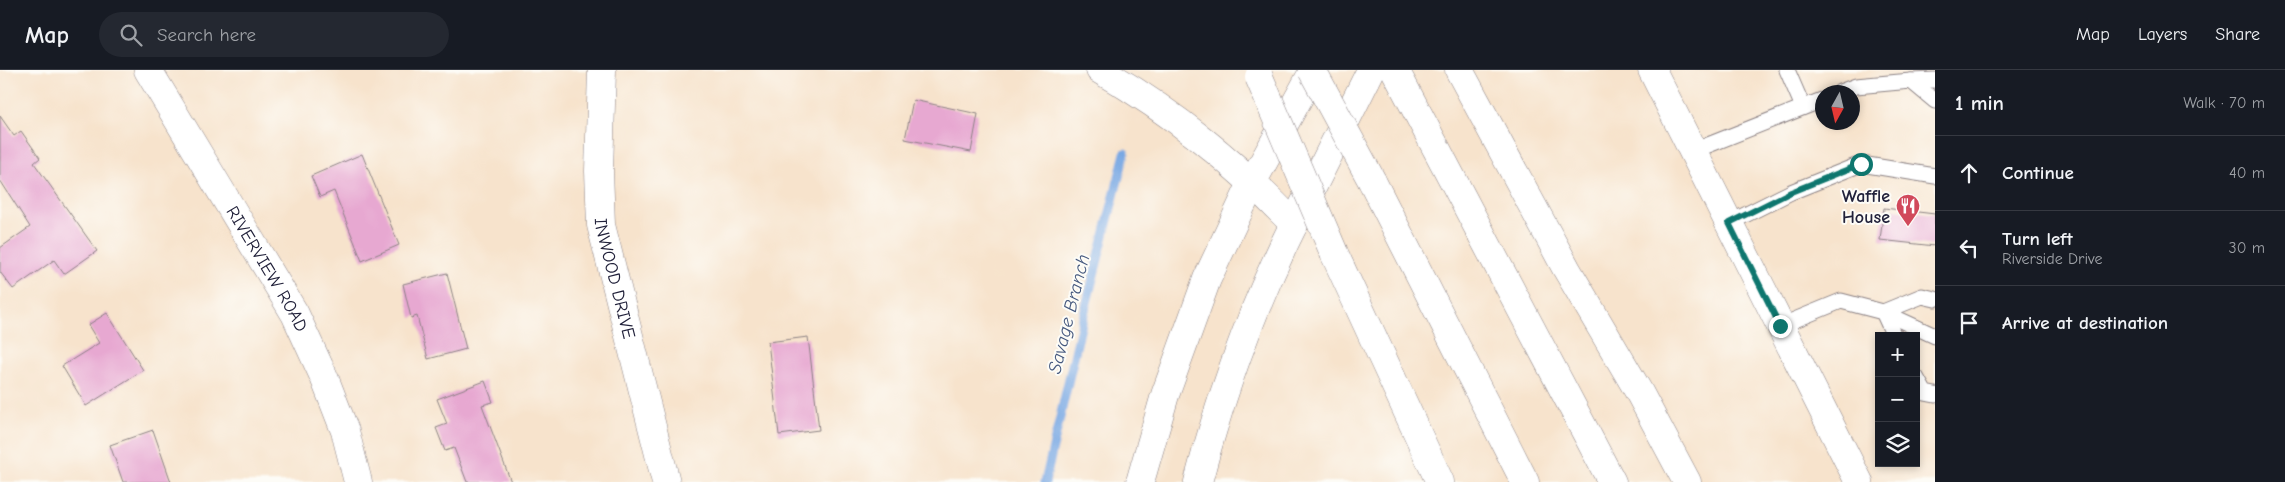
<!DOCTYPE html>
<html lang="en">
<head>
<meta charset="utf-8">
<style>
	body { margin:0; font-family:"Comic Neue",sans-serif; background:#242831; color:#f1f3f6 }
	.controls { position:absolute; right:15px; bottom:15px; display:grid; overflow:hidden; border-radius:0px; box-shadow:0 2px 8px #0003 }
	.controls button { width:45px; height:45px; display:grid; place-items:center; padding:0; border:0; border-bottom:1px solid #363941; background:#171b24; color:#f1f3f6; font:25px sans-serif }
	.compass { position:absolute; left:1815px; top:15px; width:45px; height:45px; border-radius:50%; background:#171b24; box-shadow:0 2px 8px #0003; rotate:188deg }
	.stop { position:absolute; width:15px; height:15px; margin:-11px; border:4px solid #0f766e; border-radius:50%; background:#fff }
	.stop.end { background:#0f766e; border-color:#fff; box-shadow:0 1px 5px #0008 }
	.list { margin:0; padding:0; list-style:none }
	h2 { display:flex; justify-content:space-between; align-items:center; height:65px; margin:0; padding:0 20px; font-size:21px }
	h2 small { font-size:16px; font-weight:400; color:#9ea1a6 }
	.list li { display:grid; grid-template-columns:32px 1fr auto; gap:15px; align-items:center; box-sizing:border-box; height:75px; padding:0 20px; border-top:1px solid #363941 }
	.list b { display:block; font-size:19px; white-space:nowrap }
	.list p { margin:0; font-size:16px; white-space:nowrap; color:#9ea1a6 }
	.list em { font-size:16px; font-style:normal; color:#9ea1a6 }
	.icon { flex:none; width:28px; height:28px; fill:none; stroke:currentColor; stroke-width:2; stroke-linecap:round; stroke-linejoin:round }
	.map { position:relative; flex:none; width:1935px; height:412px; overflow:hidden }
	header { display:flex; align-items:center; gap:30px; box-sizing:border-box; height:70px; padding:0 25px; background:#171b24; border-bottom:1px solid #363941 }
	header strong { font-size:24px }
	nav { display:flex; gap:28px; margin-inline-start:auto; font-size:18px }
	.search { width:350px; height:45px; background:#242831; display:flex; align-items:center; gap:12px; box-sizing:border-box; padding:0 18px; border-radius:28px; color:#9ea1a6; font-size:19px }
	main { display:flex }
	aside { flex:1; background:#171b24 }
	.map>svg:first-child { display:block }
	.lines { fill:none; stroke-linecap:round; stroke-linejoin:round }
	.stream { stroke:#79a8e3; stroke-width:9 }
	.building { fill:#e7a8d1 }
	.lane-casing { stroke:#8c8284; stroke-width:17 }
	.street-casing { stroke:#8c8284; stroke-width:29 }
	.primary-casing { stroke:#8c8284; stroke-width:29 }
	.highway-casing { stroke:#8c8284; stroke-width:29 }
	.lane { stroke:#fff; stroke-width:15 }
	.street { stroke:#fff; stroke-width:28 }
	.primary { stroke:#fff; stroke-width:28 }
	.highway { stroke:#fff; stroke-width:28 }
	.highway-bridge-casing { stroke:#8c8284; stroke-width:29; stroke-linecap:butt }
	.highway-bridge { stroke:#fff; stroke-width:28 }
	.route { stroke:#0f766e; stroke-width:6 }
	.labels { text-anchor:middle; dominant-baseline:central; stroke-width:4; stroke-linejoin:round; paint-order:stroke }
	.poi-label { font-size:18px; font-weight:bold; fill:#22223b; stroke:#fdfcf7; text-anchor:end }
	.street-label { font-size:18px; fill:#22223b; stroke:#fdfcf7 }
	.water-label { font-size:19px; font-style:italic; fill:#45587e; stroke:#fdfcf7 }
</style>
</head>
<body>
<header>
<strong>Map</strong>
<div class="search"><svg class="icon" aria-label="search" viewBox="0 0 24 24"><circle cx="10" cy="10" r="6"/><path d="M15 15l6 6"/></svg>Search here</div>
<nav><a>Map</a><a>Layers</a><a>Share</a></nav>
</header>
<main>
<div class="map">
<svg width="1935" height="412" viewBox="0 0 1935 412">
	<rect width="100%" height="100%" fill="#fdfcf7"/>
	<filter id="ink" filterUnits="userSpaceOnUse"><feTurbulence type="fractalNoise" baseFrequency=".02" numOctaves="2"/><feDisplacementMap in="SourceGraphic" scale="10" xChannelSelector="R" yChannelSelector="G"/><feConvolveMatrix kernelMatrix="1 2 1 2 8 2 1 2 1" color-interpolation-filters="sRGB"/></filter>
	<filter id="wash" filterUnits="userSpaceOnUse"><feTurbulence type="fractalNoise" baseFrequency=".0096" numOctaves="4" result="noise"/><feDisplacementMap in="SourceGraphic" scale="20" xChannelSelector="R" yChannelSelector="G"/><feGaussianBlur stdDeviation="1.12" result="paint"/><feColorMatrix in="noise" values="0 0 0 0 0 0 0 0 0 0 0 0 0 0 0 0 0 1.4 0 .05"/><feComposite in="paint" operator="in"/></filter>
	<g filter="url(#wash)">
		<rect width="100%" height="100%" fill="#f7e3cc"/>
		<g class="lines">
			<polyline class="stream" points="1045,412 1083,248 1125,83"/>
		</g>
		<g id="blocks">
			<g class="building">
				<polygon points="913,30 978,44 971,82 905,69"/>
				<polygon points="0,46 14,66 21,61 40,88 34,93 97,181 64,204 54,190 13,219 0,202 0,178 30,157 0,110"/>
				<polygon points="362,84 399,175 362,191 334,121 320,127 311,106"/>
				<polygon points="1884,138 1935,144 1935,176 1880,170"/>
				<polygon points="447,203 466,279 428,289 417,246 411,248 403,214"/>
				<polygon points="107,243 143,300 86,336 62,296 99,273 88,255"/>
				<polygon points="808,267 819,360 779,365 768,272"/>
				<polygon points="485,311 493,332 482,335 511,412 467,412 454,378 445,381 436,358 447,354 437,329"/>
				<polygon points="153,360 171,412 123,412 110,375"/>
			</g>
		</g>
	</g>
	<g filter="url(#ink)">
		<use href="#blocks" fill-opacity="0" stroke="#8c8284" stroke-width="1"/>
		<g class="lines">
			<defs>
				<g id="lane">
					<polyline points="1787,0 1803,37"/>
					<polyline points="1911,11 1935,10"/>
					<polyline points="1840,22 1856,16 1911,11 1935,31"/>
					<polyline points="1693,81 1822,30"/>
					<polyline points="1729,153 1791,122 1861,94 1935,106"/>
					<polyline points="1780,256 1841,231 1883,242 1935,266"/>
					<polyline points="1894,266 1883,242 1922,226 1935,229"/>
					<polyline points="1916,307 1925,323 1935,325"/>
				</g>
				<g id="street">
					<path id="s1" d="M148 0 295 244 324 307 345 361 358 412"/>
					<path id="s2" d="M602 0 599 101 601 155 666 412"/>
					<path d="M1100 0C1174 43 1234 92 1294 154"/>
				</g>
				<g id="primary">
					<polyline points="1652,0 1859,412"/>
					<polyline points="1253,111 1314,0"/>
					<polyline points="1294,154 1371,0"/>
				</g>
				<g id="highway">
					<polyline points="1395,0 1612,412"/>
					<polyline points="1459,0 1566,198 1639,322 1687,412"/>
					<polyline points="1372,111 1525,412"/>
					<polyline points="1334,183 1440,412"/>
					<polyline points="1140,412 1165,325 1207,209 1253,111"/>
					<path d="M1198 412C1221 324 1253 236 1294 154"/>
				</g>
			</defs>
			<use href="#lane" class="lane-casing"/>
			<use href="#street" class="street-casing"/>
			<use href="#primary" class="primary-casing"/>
			<use href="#highway" class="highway-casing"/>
			<use href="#lane" class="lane"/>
			<use href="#street" class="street"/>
			<use href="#primary" class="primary"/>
			<use href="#highway" class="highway"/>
			<defs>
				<g id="highway-bridge">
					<polyline points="1312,0 1372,111"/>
					<polyline points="1259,7 1334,183"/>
				</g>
			</defs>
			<use href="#highway-bridge" class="highway-bridge-casing"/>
			<use href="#highway-bridge" class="highway-bridge"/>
		</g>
	</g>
	<g class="lines" filter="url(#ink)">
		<polyline class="route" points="1780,256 1729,153 1791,122 1861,94"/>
	</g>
	<defs>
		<symbol id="restaurant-pin" viewBox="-11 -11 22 30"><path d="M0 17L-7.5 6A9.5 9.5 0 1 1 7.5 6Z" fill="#d1495b" stroke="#fdfcf7"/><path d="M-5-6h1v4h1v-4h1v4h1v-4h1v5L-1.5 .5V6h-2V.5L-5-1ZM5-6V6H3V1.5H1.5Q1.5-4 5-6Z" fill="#fff"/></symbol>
	</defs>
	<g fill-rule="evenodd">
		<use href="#restaurant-pin" x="1894" y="122" width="28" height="38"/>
	</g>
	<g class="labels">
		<g class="poi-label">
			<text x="1890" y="126">Waffle<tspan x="1890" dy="21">House</tspan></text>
		</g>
		<g class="street-label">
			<text stroke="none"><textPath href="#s1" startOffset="232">RIVERVIEW ROAD</textPath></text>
			<text stroke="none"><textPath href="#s2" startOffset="210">INWOOD DRIVE</textPath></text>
		</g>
		<g class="water-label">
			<text transform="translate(1069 244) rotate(-76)">Savage Branch</text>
		</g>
	</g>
</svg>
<div class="controls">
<button>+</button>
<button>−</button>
<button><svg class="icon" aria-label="layers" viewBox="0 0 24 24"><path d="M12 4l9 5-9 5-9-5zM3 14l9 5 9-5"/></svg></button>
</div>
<svg class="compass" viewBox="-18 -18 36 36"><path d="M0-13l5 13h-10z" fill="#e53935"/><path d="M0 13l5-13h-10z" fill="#9ea1a6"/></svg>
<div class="stop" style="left:1861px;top:94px"></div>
<div class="stop end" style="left:1780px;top:256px"></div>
</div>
<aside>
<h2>1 min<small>Walk · 70 m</small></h2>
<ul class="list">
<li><svg class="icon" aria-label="ahead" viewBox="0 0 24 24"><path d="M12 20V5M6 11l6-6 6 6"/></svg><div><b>Continue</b></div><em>40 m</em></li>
<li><svg class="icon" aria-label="left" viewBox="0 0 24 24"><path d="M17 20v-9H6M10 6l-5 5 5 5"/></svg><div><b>Turn left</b><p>Riverside Drive</p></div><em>30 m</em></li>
<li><svg class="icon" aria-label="arrive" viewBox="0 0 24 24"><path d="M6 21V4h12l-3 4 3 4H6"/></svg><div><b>Arrive at destination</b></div></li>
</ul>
</aside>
</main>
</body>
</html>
